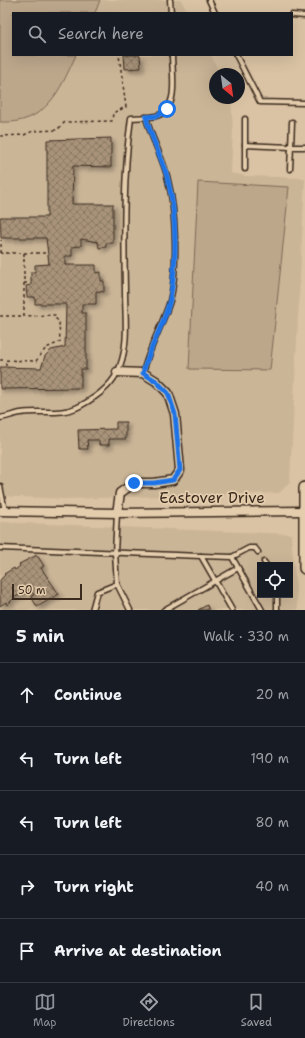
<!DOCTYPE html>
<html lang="en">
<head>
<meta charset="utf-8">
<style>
	body { margin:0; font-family:"Shantell Sans",sans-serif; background:#20242c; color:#f1f3f6 }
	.controls { position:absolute; right:12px; bottom:12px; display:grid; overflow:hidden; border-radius:0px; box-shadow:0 4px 16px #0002 }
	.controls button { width:36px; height:36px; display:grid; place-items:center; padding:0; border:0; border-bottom:1px solid #363941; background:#171b24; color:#f1f3f6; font:20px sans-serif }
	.compass { position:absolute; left:209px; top:68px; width:36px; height:36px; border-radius:50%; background:#171b24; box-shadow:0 4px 16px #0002; rotate:151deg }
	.scale { position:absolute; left:12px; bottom:10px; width:70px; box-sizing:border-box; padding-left:4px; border:2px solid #3b2a1e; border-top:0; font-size:11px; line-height:14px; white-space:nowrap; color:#3b2a1e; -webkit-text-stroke:3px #e4cdad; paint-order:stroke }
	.stop { position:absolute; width:12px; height:12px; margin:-9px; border:3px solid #1a73e8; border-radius:50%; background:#fff }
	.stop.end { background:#1a73e8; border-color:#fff; box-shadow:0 1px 4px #0008 }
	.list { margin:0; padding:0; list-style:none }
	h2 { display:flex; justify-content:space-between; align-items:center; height:52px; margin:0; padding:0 16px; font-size:17px }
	h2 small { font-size:13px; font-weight:400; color:#9ea1a6 }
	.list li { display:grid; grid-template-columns:26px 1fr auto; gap:12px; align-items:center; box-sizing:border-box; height:64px; padding:0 16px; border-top:1px solid #363941 }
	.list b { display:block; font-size:15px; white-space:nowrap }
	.list em { font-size:13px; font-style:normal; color:#9ea1a6 }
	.icon { flex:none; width:22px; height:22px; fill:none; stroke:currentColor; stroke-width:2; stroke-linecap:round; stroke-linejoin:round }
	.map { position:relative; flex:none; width:305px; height:610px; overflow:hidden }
	.search { position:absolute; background:#171b24; box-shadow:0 4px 16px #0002; left:12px; right:12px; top:12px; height:44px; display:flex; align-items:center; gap:10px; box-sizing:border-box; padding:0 14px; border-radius:0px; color:#9ea1a6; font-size:15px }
	.sheet { height:372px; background:#171b24 }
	nav { display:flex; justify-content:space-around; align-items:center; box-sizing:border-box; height:56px; border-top:1px solid #363941; background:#171b24; font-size:11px; color:#9ea1a6 }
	nav a { display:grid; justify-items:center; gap:2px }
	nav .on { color:#8c9099 }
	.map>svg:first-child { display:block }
	.built { fill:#cbb597; fill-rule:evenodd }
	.green { fill:#bca78b; stroke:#7c6854 }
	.building { fill:url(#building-cross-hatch); stroke:#3b2a1e; filter:url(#shadow) }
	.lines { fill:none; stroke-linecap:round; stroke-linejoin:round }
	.lane-casing { stroke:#3b2a1e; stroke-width:7 }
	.street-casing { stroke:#3b2a1e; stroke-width:11 }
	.secondary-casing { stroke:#3b2a1e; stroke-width:14 }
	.path { stroke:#3b2a1e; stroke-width:1.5; stroke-dasharray:3 3; stroke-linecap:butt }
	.lane { stroke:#e4cdad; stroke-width:4 }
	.street { stroke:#e4cdad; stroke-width:8 }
	.secondary { stroke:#e4cdad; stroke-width:11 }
	.route { stroke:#1a73e8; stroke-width:5 }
	.labels { text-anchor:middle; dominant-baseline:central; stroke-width:3.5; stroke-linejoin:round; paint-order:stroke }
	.street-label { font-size:15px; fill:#3b2a1e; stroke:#e4cdad }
</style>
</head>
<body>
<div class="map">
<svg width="305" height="610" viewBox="0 0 305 610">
	<defs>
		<pattern id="building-cross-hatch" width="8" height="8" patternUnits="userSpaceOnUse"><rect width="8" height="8" fill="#a8937a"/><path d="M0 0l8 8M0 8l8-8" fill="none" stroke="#8a7863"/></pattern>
		<filter id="shadow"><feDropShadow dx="3.5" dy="3.5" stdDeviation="2" flood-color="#0004"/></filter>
	</defs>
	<rect width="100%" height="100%" fill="#dac3a4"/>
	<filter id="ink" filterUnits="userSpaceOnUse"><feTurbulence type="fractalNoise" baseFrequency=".025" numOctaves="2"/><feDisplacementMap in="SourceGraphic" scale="8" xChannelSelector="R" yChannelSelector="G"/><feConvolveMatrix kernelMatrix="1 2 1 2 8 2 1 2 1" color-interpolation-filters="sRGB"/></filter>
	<g filter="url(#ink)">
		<g class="built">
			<polygon points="0,0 181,0 188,13 13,13 13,55 211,55 220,74 215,74 215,98 230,98 231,100 233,129 231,173 246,176 305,178 290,482 279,493 64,499 0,496"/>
			<path d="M0 522 291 534 298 610H0ZM260 565H290V595H260Z"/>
		</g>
		<g class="green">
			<path d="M0 0H100L95 13H13V55H76C60 90 46 125 0 122Z"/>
			<polygon points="198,182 289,187 270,370 189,369"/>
		</g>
		<g class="building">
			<polygon points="124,55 140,55 141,68 125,69"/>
			<polygon points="111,138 111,167 73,166 72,204 113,204 113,243 106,243 106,247 99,248 98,242 81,239 81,246 72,247 72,256 65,256 65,265 96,265 96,273 101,272 101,281 104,281 104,292 96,291 96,304 82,304 82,313 86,313 86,369 81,369 81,388 0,389 0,367 41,368 45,356 51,350 65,347 66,304 35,304 35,297 27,297 26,286 31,285 31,272 35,272 35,265 49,264 46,238 1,238 0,217 47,217 47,140"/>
			<polygon points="116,422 126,422 126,439 109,439 109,445 99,445 99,440 87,440 88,449 79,449 78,430 116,429"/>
			<polygon points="37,555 44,566 41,568 59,594 37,607 31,596 34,595 32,592 30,594 27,589 29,587 27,585 24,587 27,592 15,597 7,605 6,602 0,606 0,580 5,575 4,574 14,568 15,570 20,566 19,564"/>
			<polygon points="207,605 209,610 198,610"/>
		</g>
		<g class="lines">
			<defs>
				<g id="lane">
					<polyline points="170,0 171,13"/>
					<polyline points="209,0 215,13"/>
					<polyline points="292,15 305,16"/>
					<polyline points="236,55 260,102 305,103"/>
					<polyline points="245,119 245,145"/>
					<polyline points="245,169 245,145 291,147 292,122"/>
					<polyline points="290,169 291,147 305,147"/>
					<path d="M143 373C149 348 162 326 170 301 178 271 176 211 168 180 164 159 151 139 146 117"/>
					<path d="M0 418C7 417 14 414 21 413 40 410 62 416 80 406 97 397 114 385 120 366 129 342 125 317 125 291 124 234 123 175 131 118 139 117 148 118 156 116 180 110 172 74 172 55"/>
					<polyline points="0,486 5,511"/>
					<polyline points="117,513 115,553 117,584 130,610"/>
					<polyline points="0,548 201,556 232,610"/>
					<polyline points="201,556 232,557 262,610"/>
					<polyline points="232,557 249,548 255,548 258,552"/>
					<polyline points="264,562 266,565"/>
					<polyline points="277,595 277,610"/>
					<polyline points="92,610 97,592 117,584"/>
					<polyline points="164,610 238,568"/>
				</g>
				<g id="street">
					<polyline points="0,511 117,513 305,511"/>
					<polyline points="117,513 120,493 134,483 154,483 173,480 180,470 175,414 168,393 156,381 143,373 117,372"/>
				</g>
				<polyline id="secondary" points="305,488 305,568"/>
			</defs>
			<use href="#lane" class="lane-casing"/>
			<use href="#street" class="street-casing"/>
			<use href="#secondary" class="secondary-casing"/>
			<g class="path">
				<polyline points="0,136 24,135 33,131 57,130 65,122 112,121 113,113 126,107 119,55"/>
				<polyline points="0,253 46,253"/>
				<polyline points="1,253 1,240"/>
				<polyline points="24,253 24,283 30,283"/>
				<polyline points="0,316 24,316 24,283"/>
				<polyline points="0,360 36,361 46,348 60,342 59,321 56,319 55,315 23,316"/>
				<polyline points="6,366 6,360"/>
			</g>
			<use href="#lane" class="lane"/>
			<use href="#street" class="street"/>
			<use href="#secondary" class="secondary"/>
		</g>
	</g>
	<g class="lines" filter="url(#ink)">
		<path class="route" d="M134 483H154L173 480 180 470 175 414 168 393 156 381 143 373C149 347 165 324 170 299 177 261 177 217 168 180 163 159 151 139 146 117L157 116 167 109"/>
	</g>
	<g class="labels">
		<g class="street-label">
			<text x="212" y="498">Eastover Drive</text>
		</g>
	</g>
</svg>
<div class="controls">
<button><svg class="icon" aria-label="locate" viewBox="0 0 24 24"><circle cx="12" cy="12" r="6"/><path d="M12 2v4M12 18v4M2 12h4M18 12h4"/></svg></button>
</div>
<svg class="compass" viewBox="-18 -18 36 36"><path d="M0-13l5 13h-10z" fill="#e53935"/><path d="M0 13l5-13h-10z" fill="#9ea1a6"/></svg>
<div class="scale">50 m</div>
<div class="stop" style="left:167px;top:109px"></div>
<div class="stop end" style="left:134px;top:483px"></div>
<div class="search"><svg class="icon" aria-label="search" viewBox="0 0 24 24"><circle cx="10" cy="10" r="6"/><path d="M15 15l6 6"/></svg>Search here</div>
</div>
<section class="sheet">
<h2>5 min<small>Walk · 330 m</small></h2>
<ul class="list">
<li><svg class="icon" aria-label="ahead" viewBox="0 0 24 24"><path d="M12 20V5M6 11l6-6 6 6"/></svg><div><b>Continue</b></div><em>20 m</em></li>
<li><svg class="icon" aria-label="left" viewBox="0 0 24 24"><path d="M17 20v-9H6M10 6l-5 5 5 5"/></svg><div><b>Turn left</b></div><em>190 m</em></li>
<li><svg class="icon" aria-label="left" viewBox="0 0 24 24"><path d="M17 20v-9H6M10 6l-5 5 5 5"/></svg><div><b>Turn left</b></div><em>80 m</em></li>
<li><svg class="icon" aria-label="right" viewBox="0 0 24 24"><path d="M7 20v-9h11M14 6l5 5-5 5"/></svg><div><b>Turn right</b></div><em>40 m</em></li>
<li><svg class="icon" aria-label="arrive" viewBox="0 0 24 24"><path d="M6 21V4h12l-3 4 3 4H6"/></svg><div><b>Arrive at destination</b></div></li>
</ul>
</section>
<nav>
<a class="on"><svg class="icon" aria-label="map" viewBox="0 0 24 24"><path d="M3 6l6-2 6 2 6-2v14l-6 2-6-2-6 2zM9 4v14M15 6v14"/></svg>Map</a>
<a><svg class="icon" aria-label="directions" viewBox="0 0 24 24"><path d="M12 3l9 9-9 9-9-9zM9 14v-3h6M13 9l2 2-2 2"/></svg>Directions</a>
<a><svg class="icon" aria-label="saved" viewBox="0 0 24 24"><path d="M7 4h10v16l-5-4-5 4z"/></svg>Saved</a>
</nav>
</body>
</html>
